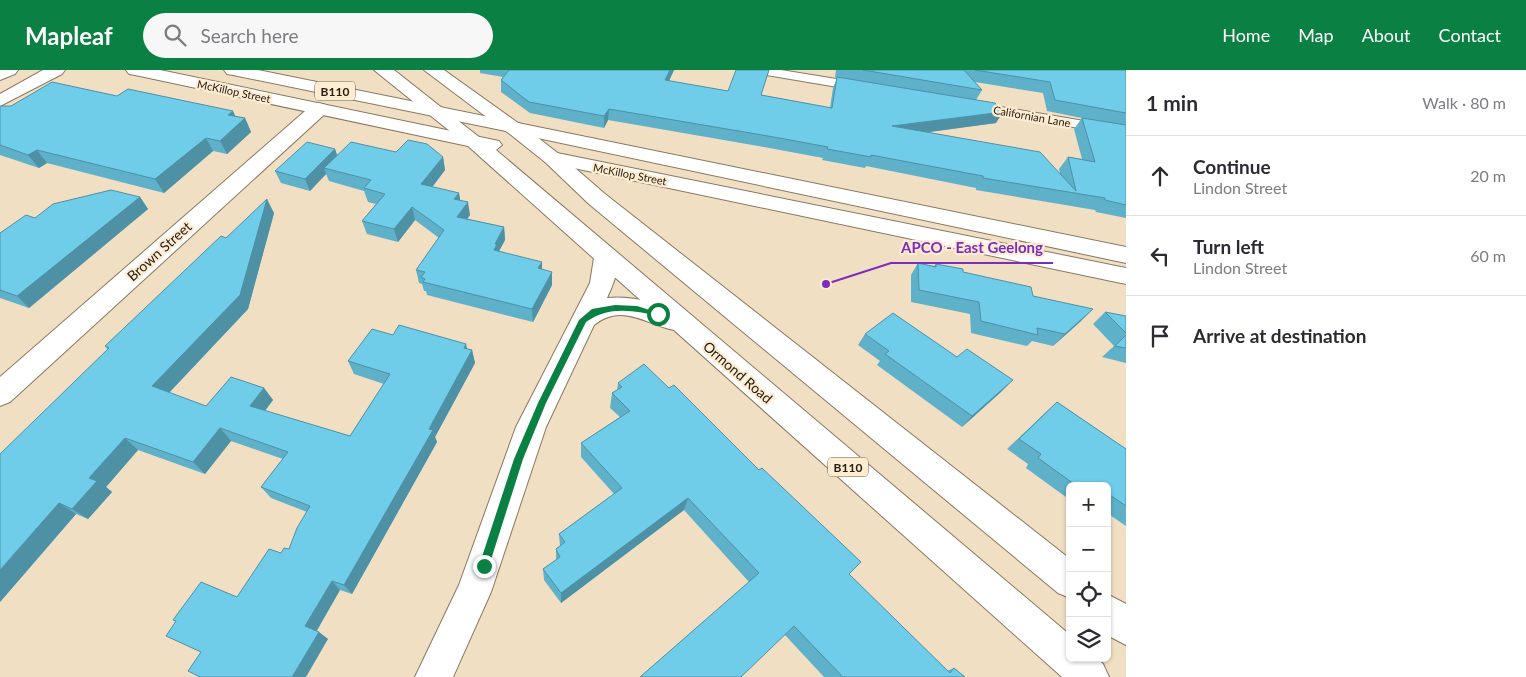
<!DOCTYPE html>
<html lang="en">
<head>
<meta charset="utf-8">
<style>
	body { margin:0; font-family:Lato,sans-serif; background:#f7f7f7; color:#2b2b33 }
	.controls { position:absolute; right:15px; bottom:15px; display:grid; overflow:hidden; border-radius:8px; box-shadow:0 1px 4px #0004 }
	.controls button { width:45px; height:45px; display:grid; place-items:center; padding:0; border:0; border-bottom:1px solid #e1e1e2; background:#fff; color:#2b2b33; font:25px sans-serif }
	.stop { position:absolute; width:15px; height:15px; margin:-11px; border:4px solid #0b8043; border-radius:50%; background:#fff }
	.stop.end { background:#0b8043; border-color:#fff; box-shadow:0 1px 5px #0008 }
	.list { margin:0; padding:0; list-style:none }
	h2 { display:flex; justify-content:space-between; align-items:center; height:65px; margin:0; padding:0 20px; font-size:21px }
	h2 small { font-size:16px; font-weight:400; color:#7c7c81 }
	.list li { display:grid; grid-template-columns:32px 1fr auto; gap:15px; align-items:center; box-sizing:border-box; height:80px; padding:0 20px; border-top:1px solid #e1e1e2 }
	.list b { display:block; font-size:19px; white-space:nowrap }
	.list p { margin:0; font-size:16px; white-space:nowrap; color:#7c7c81 }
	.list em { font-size:16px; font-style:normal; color:#7c7c81 }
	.icon { flex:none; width:28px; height:28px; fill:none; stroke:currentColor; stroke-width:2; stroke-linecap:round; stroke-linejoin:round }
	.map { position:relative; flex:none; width:1126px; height:607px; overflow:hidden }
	header { display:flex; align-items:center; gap:30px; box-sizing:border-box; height:70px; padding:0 25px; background:#0b8043; color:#fff }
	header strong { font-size:24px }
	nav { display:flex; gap:28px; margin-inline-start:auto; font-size:18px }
	.search { width:350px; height:45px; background:#f7f7f7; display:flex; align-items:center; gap:12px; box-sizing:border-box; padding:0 18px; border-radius:28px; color:#7c7c81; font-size:19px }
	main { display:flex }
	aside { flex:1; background:#fff }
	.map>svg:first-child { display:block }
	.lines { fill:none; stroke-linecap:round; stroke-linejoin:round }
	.service-casing { stroke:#887860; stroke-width:2 }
	.minor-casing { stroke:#887860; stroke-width:2 }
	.tertiary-casing { stroke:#887860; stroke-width:2 }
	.trunk-casing { stroke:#887860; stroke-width:2 }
	.service { fill:#fff; fill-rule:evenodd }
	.minor { fill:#fff; fill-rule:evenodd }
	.tertiary { fill:#fff; fill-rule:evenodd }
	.trunk { fill:#fff; fill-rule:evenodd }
	.wall { fill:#5fb0c9; fill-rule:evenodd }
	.shaded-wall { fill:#4e90a4 }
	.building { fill:#6fcdea; stroke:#4e90a4 }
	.route { fill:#0b8043 }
	.labels { text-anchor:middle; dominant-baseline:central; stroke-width:4.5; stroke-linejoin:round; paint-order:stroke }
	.far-street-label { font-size:11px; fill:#272016; stroke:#feecd1 }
	.shield { fill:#feecd1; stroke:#685d4e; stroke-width:1 }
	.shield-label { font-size:12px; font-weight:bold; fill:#272016 }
	.street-label { font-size:14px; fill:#272016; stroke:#feecd1 }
	.leader { fill:none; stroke:#7b2cbf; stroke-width:2 }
	.callout-dot { fill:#7b2cbf; stroke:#feecd1; stroke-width:2 }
	.callout-label { font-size:15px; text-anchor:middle; font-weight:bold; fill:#7b2cbf; stroke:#feecd1; stroke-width:4.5; stroke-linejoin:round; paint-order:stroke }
</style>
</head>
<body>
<header>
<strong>Mapleaf</strong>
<div class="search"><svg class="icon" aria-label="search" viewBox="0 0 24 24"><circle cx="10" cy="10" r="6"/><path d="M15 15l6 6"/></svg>Search here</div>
<nav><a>Home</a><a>Map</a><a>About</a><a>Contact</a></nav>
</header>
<main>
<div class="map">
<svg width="1126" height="607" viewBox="0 0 1126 607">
	<rect width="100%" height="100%" fill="#f1dfc4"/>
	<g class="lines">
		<defs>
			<g id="service">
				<polygon points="754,0 781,0 861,13 867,17 861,21 760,4"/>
				<polygon points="977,33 1126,58 1126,66 973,40 971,37 973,34"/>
			</g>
			<g id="minor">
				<polygon points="0,0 18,0 15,4 0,10"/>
				<polygon points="43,0 65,0 62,4 0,36 0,24"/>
				<polygon points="319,33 326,35 328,39 326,43 10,332 0,336 0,307 312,35"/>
				<path d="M606 180 614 182C622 195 613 215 607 228 635 225 663 235 689 245L693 252 689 259C659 268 629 227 594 255L546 357 491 522 453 607H415L459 515 516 357 590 213 594 188 598 182Z"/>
			</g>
			<g id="tertiary">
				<polygon points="374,0 394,0 484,71 481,75 467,75"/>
				<polygon points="424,0 444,0 518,53 1126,177 1126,193 505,61"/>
				<polygon points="552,82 1126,198 1126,214 545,92 542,88 545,84"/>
			</g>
			<g id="trunk">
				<polygon points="126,0 160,0 499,71 502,75 496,80 1070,565 1070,588 1097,588 1103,594 1109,607 1062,607 468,76 135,5 129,4"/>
				<polygon points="224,0 258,0 519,53 559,84 605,124 1070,489 1070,528 1058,523 589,134 545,92 506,61 233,5 227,4"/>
				<polygon points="1107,524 1126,534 1126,575 1107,565"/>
			</g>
		</defs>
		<use href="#service" class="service-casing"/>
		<use href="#minor" class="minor-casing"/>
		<use href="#tertiary" class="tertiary-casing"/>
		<use href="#trunk" class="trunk-casing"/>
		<use href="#service" class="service"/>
		<use href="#minor" class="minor"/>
		<use href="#tertiary" class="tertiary"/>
		<use href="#trunk" class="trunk"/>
	</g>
	<g class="wall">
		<path d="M480 0H674L669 11 728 21 762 25 830 38 833 18 837 8 835 7 836 0H1126V148L1096 142 1095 140 976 120V118L866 96 865 98 822 90 823 88 764 77 608 50 604 58 530 43 501 22V10L503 7 480 3ZM975 12 1043 23 1047 41 1082 48 1074 59 1082 89 1068 87 1059 99 1060 104 927 62 996 53 976 30 982 20Z"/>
		<polygon points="117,26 245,48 251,62 227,84 213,81 164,123 47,93 39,98 0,85 0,36 11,36"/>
		<polygon points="335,79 337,85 396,82 443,87 445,100 432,117 459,123 460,130 470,145 467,149 504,157 505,170 499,181 542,199 552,215 533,252 427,225 426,221 424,221 422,214 419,213 416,200 439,168 415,150 398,172 367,164 362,151 376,134 368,132 364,121 329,111 326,104 310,121 281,113 275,101"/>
		<polygon points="140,127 148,139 29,238 0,228 0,163 35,148"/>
		<polygon points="274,143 248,239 169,323 206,336 264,318 273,330 265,341 350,366 384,314 354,304 348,291 393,265 472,280 475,293 435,367 437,372 352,524 340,520 316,561 328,569 201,583 237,527 281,483 289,479 307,442 271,428 261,417 283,389 231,371 205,404 138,380 106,417 112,422 88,449 76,444 0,532 108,280 105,276 226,168"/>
		<polygon points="918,193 934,196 936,194 963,202 1033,226 1081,251 1053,276 1032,271 1027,276 971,263 970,244 911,232 911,205"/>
		<polygon points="1105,242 1126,246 1126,293 1102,287 1114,276 1093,254"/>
		<polygon points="865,264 1002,321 962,357 877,295 880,291 858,275"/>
		<polygon points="618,313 849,504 947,601 954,598 965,607 824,607 785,565 749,512 684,440 561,533 544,510 543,499 556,490 556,479 560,476 559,464 614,424 581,387 581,373 620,347 610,338 612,323 617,320"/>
		<polygon points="1057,332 1126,379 1126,456 1107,443 1107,416 1070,416 1070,430 1026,398 1028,394 1007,379 1045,343"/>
	</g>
	<g class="shaded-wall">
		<polygon points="670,0 674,0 664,21 665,10"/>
		<polygon points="609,39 608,50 604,58 604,46"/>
		<polygon points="233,41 239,54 245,48 251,62 227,84 220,71 228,45"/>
		<polygon points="1003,42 996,53 886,68 892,56"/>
		<polygon points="206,68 213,81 164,123 155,109"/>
		<polygon points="335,79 339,91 324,98 326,104 310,121 305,109"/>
		<polygon points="37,80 47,93 39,98 28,85"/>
		<polygon points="443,87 445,100 424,128 421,114"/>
		<polygon points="459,123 461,136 454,129"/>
		<polygon points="140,127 148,139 29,238 17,226"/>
		<polygon points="267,129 274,143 248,239 163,329 152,316"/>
		<polygon points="468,132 470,145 459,160 457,147"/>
		<polygon points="412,137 415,150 398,172 394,159"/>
		<polygon points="504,157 505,170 498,183 494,180 495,174"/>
		<polygon points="542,192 542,205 538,198"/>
		<polygon points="552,202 552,215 533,252 532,239"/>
		<polygon points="1093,239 1081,251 1053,276 1065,264"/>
		<polygon points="466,274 469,286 472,280 475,293 435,367 437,372 352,524 344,515 429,359"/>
		<polygon points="1013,310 1002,321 962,357 972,346"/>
		<polygon points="264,318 273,330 259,348 250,336"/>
		<polygon points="220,358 231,371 205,404 193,392"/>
		<polygon points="125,368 138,380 106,417 112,422 88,449 72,439 89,408"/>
		<polygon points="688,428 684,440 561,533 561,523"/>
		<polygon points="59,433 76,444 0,532 0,500"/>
		<polygon points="332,511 340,520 315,564 305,556"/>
		<polygon points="319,562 328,569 306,607 292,607"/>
	</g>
	<g class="building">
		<polygon points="509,0 670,0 665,10 728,21 736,0 769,0 761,25 832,38 837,7 995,33 1003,42 892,56 1040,82 1076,121 1068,87 1095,92 1082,48 1126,55 1126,135 1105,130 1105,128 983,108 983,106 871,85 871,87 827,79 828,77 768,66 609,39 604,46 529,32 501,10"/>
		<polygon points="863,0 964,0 982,20"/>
		<polygon points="975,0 1126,0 1126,43 1055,30 1050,12"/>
		<polygon points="52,12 117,26 128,19 233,41 228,45 245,48 220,71 206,68 155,109 37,80 28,85 0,75 0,36 11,36"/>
		<polygon points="408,70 427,74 443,87 421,114 459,123 454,129 468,132 457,147 504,157 495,174 497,174 494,180 542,192 538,198 552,202 532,239 423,212 425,209 421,207 425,202 416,200 444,160 412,137 394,159 362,151 385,124 364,118 371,110 324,98 351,72 396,82"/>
		<polygon points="307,72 335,79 305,109 275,101"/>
		<polygon points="111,120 140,127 17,226 0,220 0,163 26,145 35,148 53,134"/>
		<polygon points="267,129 240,225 152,316 206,336 231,307 264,318 250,336 350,366 390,304 348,291 372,259 393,265 399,255 466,274 464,278 472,280 429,359 433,360 344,515 332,511 305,556 319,562 292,607 200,607 188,601 201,582 166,566 176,551 173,550 201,512 237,527 269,479 281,483 284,478 289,479 297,458 310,436 261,417 288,382 220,358 193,392 125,368 89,408 97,411 72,439 59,433 0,500 0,384 109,278 105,276 221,166 226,168"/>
		<polygon points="918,193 936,197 936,194 963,199 963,202 1031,217 1033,226 1093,239 1065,264 1037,258 1038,265 981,251 979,232 919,220"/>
		<polygon points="1105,242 1126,246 1126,263"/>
		<polygon points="893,243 957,287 967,279 1013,310 972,346 885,284 889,281 865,264"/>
		<polygon points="1126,265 1126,278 1115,276"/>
		<polygon points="644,294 669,318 674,315 759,400 762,398 861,492 849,504 950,603 954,598 965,607 843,607 794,556 741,607 640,607 759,503 688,428 561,523 543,499 560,487 556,479 565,472 559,464 622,418 581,373 630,341 612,323 622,317 618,313"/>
		<polygon points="1057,332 1126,379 1126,436 1107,423 1107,416 1077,416 1038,388 1041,384 1019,369"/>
	</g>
	<path class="route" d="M615 235 637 236 662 244 658 246C633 240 608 236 586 252L546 333 523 389 488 499H481L479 496 514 389 538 333 579 250 592 239Z"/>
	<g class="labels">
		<g class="far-street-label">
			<text transform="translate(234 21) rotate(12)">McKillop Street</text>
			<text transform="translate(1032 46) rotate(10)">Californian Lane</text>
			<text transform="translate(630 104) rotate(11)">McKillop Street</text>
		</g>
		<g class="shield">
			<rect x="315" y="11.5" width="40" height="19" rx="4"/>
			<rect x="828" y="387.5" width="40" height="19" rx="4"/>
		</g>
		<g class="shield-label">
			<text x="335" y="21">B110</text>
			<text x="848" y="397">B110</text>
		</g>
		<g class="street-label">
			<text transform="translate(159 181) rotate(-42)">Brown Street</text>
			<text transform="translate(738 302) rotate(41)">Ormond Road</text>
		</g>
	</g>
	<path class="leader" d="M826 214L891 193H1053"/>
	<circle class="callout-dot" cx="826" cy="214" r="5"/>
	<g class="callout-label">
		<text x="972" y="183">APCO - East Geelong</text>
	</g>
</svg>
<div class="controls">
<button>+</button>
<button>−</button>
<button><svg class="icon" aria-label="locate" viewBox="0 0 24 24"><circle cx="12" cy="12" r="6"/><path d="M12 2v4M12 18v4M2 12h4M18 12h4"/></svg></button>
<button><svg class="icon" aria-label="layers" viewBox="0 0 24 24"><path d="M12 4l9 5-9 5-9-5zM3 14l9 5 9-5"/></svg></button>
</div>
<div class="stop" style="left:658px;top:244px"></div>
<div class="stop end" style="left:484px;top:496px"></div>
</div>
<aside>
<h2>1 min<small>Walk · 80 m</small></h2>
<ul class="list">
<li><svg class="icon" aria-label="ahead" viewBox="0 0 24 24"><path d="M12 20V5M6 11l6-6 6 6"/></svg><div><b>Continue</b><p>Lindon Street</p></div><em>20 m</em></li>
<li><svg class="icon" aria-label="left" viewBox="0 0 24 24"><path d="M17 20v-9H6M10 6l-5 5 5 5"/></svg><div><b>Turn left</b><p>Lindon Street</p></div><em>60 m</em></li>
<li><svg class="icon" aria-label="arrive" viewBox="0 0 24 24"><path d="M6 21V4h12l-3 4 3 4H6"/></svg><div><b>Arrive at destination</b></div></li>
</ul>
</aside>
</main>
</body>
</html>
